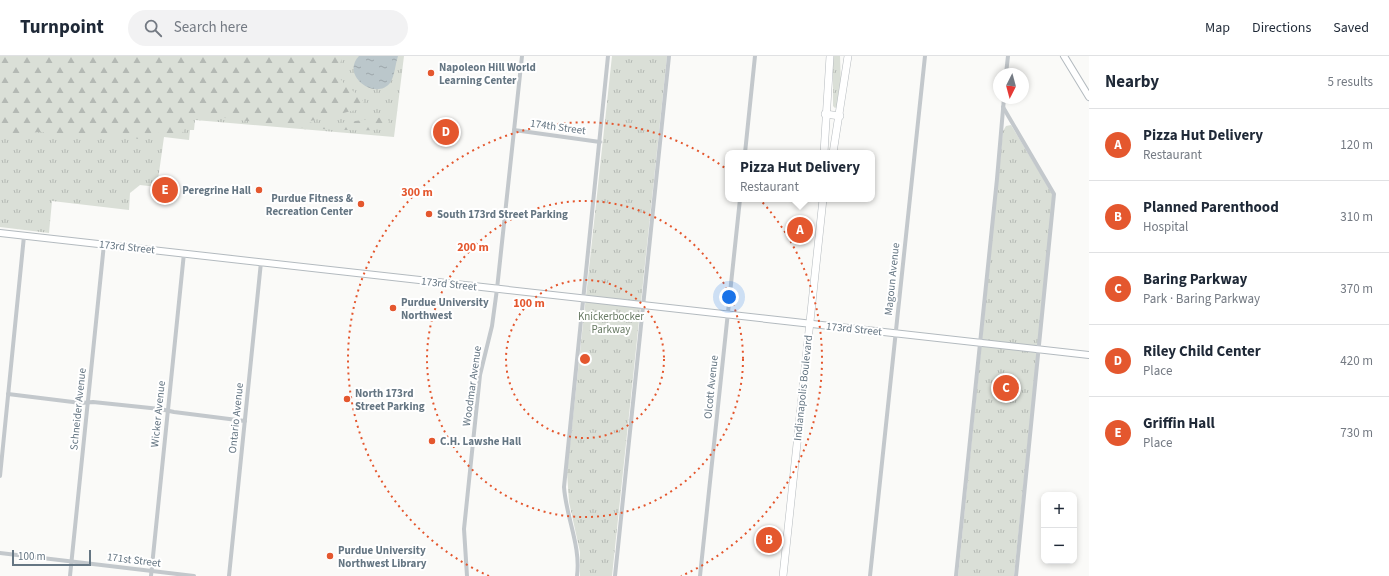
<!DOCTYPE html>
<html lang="en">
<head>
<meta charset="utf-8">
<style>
	body { margin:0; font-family:"Source Sans 3",sans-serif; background:#f2f2f3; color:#1f2937 }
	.controls { position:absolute; right:12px; bottom:12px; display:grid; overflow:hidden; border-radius:8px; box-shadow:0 2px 6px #0003 }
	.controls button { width:36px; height:36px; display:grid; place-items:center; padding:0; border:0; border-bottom:1px solid #e0e1e3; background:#fff; color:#1f2937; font:20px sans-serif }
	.compass { position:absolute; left:993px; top:12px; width:36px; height:36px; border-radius:50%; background:#fff; box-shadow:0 2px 6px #0003; rotate:186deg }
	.scale { position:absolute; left:12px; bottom:10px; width:79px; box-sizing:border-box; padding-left:4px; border:2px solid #657683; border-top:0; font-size:11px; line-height:14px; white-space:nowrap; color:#657683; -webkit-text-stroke:3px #fff; paint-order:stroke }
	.you { position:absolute; left:729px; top:241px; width:14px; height:14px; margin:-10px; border:3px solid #fff; border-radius:50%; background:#1a73e8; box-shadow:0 0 0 6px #1a73e833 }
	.badge { display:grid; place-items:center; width:26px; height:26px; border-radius:50%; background:#e4572e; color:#fff; font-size:13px; font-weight:700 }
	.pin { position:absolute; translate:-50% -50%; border:2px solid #fff; box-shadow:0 1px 4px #0006 }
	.popup { position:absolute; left:725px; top:94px; width:150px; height:52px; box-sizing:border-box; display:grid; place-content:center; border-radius:8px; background:#fff; filter:drop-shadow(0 1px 3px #0005); font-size:13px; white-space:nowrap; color:#747a83 }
	.popup b { font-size:15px; color:#1f2937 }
	.popup::after { content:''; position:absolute; left:50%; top:100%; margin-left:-8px; border:8px solid transparent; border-top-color:#fff }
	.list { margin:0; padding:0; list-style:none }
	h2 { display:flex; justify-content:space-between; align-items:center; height:52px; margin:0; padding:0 16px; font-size:17px }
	h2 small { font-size:13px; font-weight:400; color:#747a83 }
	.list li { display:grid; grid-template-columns:26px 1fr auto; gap:12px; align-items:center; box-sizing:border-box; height:72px; padding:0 16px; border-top:1px solid #e0e1e3 }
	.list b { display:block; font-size:15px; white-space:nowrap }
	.list p { margin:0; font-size:13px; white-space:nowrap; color:#747a83 }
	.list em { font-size:13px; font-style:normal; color:#747a83 }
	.icon { flex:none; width:22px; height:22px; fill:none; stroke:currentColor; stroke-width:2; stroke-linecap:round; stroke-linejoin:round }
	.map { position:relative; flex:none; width:1089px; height:520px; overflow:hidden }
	header { display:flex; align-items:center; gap:24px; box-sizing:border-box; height:56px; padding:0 20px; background:#fff; border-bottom:1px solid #e0e1e3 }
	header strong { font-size:19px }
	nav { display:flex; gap:22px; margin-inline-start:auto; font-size:14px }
	.search { width:280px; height:36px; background:#f2f2f3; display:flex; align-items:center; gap:10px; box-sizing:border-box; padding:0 14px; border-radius:22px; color:#747a83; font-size:15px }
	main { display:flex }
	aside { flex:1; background:#fff }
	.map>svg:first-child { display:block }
	.grass { fill:url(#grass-tufts) }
	.forest { fill:url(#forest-firs) }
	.water { fill:url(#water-ripples) }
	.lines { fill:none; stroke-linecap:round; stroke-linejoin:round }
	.secondary-casing { stroke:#b3babf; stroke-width:8 }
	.primary-casing { stroke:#b5babe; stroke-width:8 }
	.street { stroke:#c3c8cc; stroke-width:4 }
	.secondary { stroke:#fff; stroke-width:6 }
	.primary { stroke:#fff; stroke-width:7 }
	.ring { fill:none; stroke:#e4572e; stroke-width:2; stroke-dasharray:2 4 }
	.poi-dot { fill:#e4572e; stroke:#fff; stroke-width:1.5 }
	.labels { text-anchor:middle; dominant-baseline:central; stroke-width:4; stroke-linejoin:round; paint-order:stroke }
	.poi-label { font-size:11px; font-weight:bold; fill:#657683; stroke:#fff; text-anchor:start }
	.street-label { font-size:11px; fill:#657683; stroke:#fff }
	.park-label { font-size:11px; fill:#687a64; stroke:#fff }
	.centre { fill:#e4572e; stroke:#fff; stroke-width:2 }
	.ring-label { font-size:12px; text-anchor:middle; font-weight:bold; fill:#e4572e; stroke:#fff; stroke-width:4; stroke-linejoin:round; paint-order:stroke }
</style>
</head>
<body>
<header>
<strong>Turnpoint</strong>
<div class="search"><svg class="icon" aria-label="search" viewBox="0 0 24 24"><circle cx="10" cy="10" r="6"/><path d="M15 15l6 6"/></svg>Search here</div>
<nav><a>Map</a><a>Directions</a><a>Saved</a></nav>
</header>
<main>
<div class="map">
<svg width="1089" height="520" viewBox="0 0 1089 520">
	<defs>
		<pattern id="grass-tufts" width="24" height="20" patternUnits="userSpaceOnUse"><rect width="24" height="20" fill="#dadfd7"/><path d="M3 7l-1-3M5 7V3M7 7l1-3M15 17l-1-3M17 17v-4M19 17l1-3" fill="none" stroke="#b4b9b4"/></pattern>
		<pattern id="forest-firs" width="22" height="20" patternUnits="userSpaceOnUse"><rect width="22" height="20" fill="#dadfd7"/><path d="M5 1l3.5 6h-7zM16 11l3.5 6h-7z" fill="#b4b9b4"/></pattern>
		<pattern id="water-ripples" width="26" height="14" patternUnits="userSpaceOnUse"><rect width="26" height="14" fill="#bbc7cb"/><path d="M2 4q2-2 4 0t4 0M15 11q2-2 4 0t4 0" fill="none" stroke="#9ca6aa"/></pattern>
	</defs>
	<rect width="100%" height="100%" fill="#fafaf8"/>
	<g class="grass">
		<polygon points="0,0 404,0 394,81 195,64 194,74 190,74 189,84 164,81 157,131 140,129 130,137 129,154 52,145 49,177 0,171"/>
		<polygon points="612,0 667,0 612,520 580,520 580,496 569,446 567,416"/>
		<polygon points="833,0 840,0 841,30 837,51 835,52 833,50"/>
		<polygon points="1011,69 1052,137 1053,144 1014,520 958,520 1003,75 1006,70"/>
	</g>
	<path class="forest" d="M0 0H344C323 31 367 33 364 52L306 66 327 69 384 61 389 65 388 70C376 76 363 74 350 74 299 74 249 64 198 59L193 61 182 77 170 79 153 76 138 83 114 77 105 80 85 81 77 78 39 76 0 80Z"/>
	<path class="water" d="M359 0H398C395 9 395 19 390 27 376 45 340 20 359 0Z"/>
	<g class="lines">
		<defs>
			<g id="secondary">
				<polyline points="1064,0 1089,41"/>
				<polyline points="0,177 1089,299"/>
			</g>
			<g id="primary">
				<polyline points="825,58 840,60"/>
				<polyline points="824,97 830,0"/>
				<polyline points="833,97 848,0"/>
				<polyline points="783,520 823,143"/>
			</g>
		</defs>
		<use href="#secondary" class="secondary-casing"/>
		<use href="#primary" class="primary-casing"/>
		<g class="street">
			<polyline points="1006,18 1008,0"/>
			<polyline points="1003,51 1054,138 1016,520"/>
			<polyline points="514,74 600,86"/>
			<polyline points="745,97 755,0"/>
			<polyline points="8,338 81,347 93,346 160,353 174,356 245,365"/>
			<polyline points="0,420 24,180"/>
			<polyline points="0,497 194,520"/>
			<polyline points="70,520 104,188"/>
			<polyline points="151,520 184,197"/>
			<polyline points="229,520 261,206"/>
			<polyline points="467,520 464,473 480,319 492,270 497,233 522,0"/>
			<path d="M577 520C581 490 566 461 564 431L608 0"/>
			<polyline points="615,520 669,0"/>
			<polyline points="700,520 740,143"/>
			<polyline points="870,520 925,0"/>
			<polyline points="956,520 997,123 1004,42"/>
		</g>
		<use href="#secondary" class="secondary"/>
		<use href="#primary" class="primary"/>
	</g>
	<g class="ring">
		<circle cx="585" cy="303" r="79"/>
		<circle cx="585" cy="303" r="158"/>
		<path d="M489 520A237 237 0 1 1 681 520"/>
	</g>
	<g class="poi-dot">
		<circle cx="431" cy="17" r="4"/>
		<circle cx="259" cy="134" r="4"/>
		<circle cx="361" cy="148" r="4"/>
		<circle cx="429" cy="158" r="4"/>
		<circle cx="393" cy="252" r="4"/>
		<circle cx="347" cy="343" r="4"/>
		<circle cx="432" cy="385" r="4"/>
		<circle cx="330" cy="500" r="4"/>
	</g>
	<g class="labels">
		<g class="poi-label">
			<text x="439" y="11">Napoleon Hill World<tspan x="439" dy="13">Learning Center</tspan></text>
			<text x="251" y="134" text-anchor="end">Peregrine Hall</text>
			<text x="353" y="142" text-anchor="end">Purdue Fitness &amp;<tspan x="353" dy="13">Recreation Center</tspan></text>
			<text x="437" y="158">South 173rd Street Parking</text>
			<text x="401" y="246">Purdue University<tspan x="401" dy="13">Northwest</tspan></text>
			<text x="355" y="337">North 173rd<tspan x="355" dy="13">Street Parking</tspan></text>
			<text x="440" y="385">C.H. Lawshe Hall</text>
			<text x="338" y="494">Purdue University<tspan x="338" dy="13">Northwest Library</tspan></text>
		</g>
		<g class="street-label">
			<text transform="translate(558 71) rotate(8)">174th Street</text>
			<text transform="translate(127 191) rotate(6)">173rd Street</text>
			<text transform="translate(892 223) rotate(-84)">Magoun Avenue</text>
			<text transform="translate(449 228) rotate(6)">173rd Street</text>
			<text transform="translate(854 273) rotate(6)">173rd Street</text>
			<text transform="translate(472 330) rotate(-82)">Woodmar Avenue</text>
			<text transform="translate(711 331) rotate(-84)">Olcott Avenue</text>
			<text transform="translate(803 332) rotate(-84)">Indianapolis Boulevard</text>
			<text transform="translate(78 353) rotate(-84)">Schneider Avenue</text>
			<text transform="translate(158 358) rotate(-84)">Wicker Avenue</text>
			<text transform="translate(236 362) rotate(-84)">Ontario Avenue</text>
			<text transform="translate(134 504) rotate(7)">171st Street</text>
		</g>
		<g class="park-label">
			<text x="611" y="260">Knickerbocker<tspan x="611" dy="13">Parkway</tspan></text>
		</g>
	</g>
	<circle cx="585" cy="303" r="6" class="centre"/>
	<g class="ring-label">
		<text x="417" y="140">300 m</text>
		<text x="473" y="195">200 m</text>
		<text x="529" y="251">100 m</text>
	</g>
</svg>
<div class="controls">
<button>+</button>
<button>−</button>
</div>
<svg class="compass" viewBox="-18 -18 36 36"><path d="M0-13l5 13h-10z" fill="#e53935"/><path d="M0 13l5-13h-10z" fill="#747a83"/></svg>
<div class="scale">100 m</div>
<div class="you"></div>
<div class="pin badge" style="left:800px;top:174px">A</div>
<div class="popup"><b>Pizza Hut Delivery</b>Restaurant</div>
<div class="pin badge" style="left:769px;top:484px">B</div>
<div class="pin badge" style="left:1006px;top:332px">C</div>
<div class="pin badge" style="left:446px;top:76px">D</div>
<div class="pin badge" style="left:165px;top:134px">E</div>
</div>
<aside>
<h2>Nearby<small>5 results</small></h2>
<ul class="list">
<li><span class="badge">A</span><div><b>Pizza Hut Delivery</b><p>Restaurant</p></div><em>120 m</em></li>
<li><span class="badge">B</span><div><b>Planned Parenthood</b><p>Hospital</p></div><em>310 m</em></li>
<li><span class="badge">C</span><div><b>Baring Parkway</b><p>Park · Baring Parkway</p></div><em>370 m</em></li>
<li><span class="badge">D</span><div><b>Riley Child Center</b><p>Place</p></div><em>420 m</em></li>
<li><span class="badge">E</span><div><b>Griffin Hall</b><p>Place</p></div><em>730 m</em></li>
</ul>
</aside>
</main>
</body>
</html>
